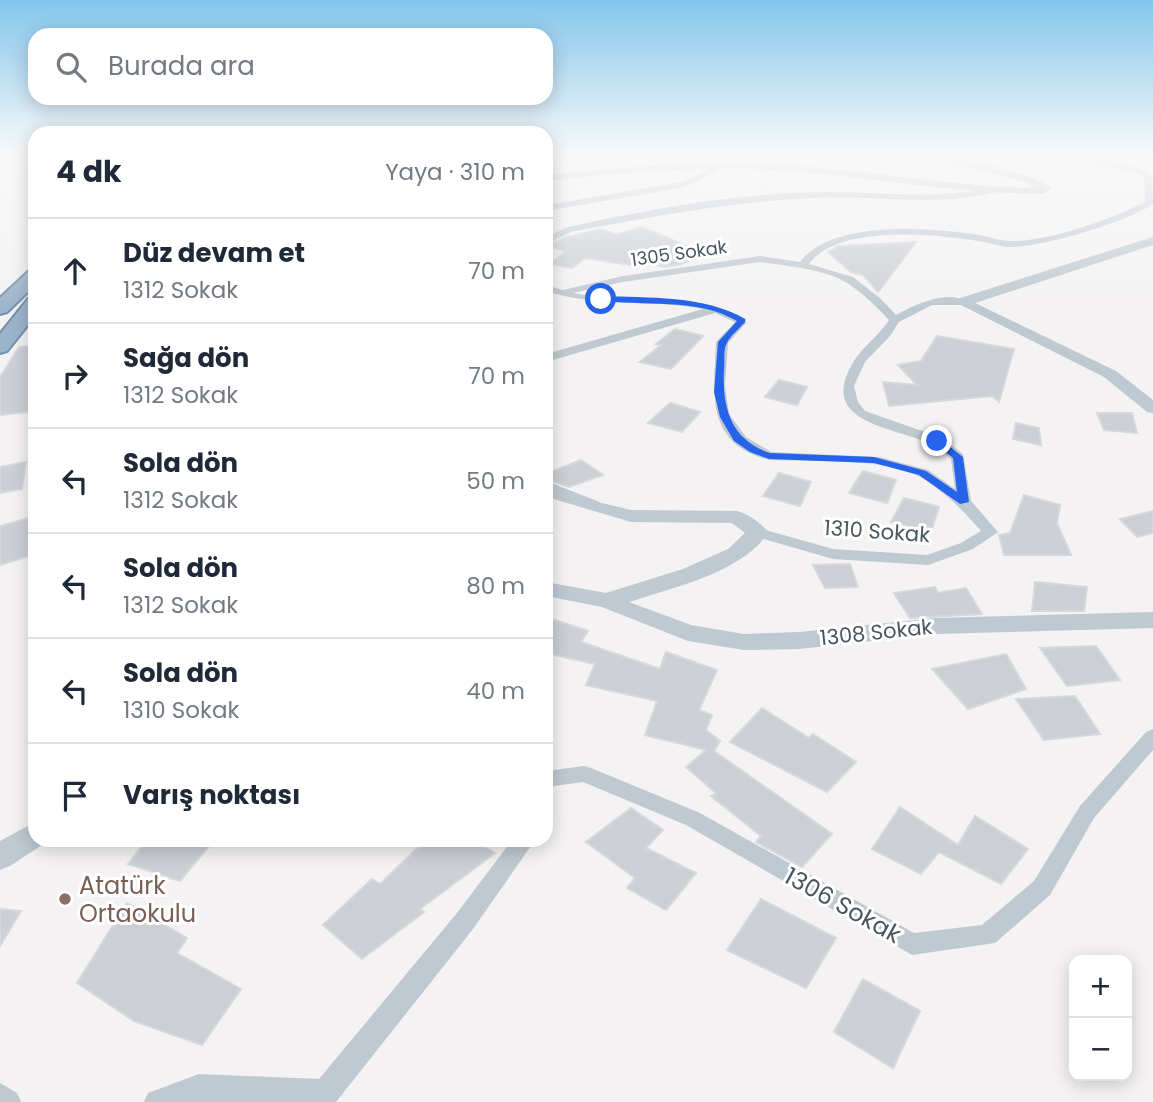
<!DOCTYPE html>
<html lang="tr">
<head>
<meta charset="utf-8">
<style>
	body { margin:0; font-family:Poppins,sans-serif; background:#f2f2f3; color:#1f2937 }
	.controls { position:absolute; right:21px; bottom:21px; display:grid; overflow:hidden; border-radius:14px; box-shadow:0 4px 18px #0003 }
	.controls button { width:63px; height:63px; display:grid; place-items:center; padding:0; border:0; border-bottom:2px solid #e0e1e3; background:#fff; color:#1f2937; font:35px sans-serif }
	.stop { position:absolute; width:21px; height:21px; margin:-16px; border:5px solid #2563eb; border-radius:50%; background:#fff }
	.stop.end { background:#2563eb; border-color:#fff; box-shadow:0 2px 7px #0008 }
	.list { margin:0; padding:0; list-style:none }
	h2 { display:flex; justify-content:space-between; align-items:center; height:91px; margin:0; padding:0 28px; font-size:30px }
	h2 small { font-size:23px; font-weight:400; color:#747a83 }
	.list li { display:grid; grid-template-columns:46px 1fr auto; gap:21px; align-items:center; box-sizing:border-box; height:105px; padding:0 28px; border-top:2px solid #e0e1e3 }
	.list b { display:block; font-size:26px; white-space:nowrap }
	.list p { margin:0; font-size:23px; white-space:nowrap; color:#747a83 }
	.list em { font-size:23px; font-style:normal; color:#747a83 }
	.icon { flex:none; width:38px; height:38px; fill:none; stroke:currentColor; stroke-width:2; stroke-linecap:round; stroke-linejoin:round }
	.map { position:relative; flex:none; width:1153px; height:1102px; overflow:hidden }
	.search { position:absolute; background:#fff; box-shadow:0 4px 18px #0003; left:28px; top:28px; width:525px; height:77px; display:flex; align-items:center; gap:18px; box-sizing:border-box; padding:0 24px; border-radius:21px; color:#747a83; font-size:26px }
	.panel { position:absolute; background:#fff; box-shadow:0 4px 18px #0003; left:28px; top:126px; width:525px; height:721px; border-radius:21px }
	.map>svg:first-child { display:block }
	.building { fill:#cccfd4; stroke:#d5d8dd; stroke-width:2 }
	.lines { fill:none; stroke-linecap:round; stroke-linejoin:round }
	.trunk-casing { stroke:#7391ae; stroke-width:4 }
	.minor { fill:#bfc9d1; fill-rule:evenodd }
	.tertiary { fill:#bfc9d1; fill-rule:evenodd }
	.trunk { fill:#9cb4ca; fill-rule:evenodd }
	.route { fill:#2563eb }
	.education-dot { fill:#8d6e63; stroke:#fff; stroke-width:2.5 }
	.labels { text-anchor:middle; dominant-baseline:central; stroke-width:6; stroke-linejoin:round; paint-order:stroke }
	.far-street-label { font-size:18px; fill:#485660; stroke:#fff }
	.street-label { font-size:21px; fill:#485660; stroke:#fff }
	.near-education-label { font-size:24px; fill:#785e54; stroke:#fff; text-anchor:start }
	.near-street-label { font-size:24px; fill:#485660; stroke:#fff }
</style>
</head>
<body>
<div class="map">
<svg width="1153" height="1102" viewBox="0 0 1153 1102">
	<rect width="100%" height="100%" fill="#f4f2f2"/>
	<g class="building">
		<polygon points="641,227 706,254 679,265 664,267 642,262 637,266 585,258 572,268 550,264 566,251 546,246 567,237 601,229 617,235"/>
		<polygon points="916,242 878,292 863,275 851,272 828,252 839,246"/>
		<polygon points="675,329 703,336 671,369 640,362 661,345 656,344"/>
		<polygon points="937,336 1014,349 999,402 992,396 889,406 883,382 917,385 898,365 921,361"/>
		<polygon points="35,346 35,411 0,415 0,377 19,347"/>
		<polygon points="779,380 807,387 797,405 765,397"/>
		<polygon points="670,403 700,412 682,432 648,423"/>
		<polygon points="1097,413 1132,413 1137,433 1104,430"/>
		<polygon points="1016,423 1039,428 1041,445 1013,439"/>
		<polygon points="581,460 603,475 569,487 546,479 546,474"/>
		<polygon points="26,462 22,489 0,493 0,467"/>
		<polygon points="863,471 896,480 887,503 849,493"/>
		<polygon points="779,473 811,482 800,506 763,496"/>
		<polygon points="1024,495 1060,505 1057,523 1071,555 1004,555 999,535 1010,533"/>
		<polygon points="904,498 939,507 931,532 891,522"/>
		<polygon points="1153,511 1153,533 1137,537 1120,519"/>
		<polygon points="35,516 35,554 0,565 0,526"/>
		<polygon points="850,564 858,587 825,588 813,565"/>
		<polygon points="1035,582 1087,587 1084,611 1032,611"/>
		<polygon points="935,587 938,593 966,588 982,614 910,618 894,593"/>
		<polygon points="546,617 588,631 581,642 660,669 666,652 717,670 699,710 712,715 706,730 720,741 714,751 832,834 802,867 756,842 761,836 711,796 716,793 686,767 706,750 645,735 657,701 586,685 595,664 546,653"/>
		<polygon points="1096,646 1120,680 1067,686 1040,648"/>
		<polygon points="1006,654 1026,689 968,709 932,669"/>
		<polygon points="1075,696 1100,734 1044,740 1016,699"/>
		<polygon points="762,708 809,738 813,734 856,762 827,792 730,742"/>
		<polygon points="900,807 958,845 975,816 1028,849 1001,884 939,852 921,874 872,849"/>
		<polygon points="631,808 663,830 646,848 696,873 666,910 627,888 635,878 586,842"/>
		<polygon points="147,840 214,840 180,881 128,864"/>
		<polygon points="426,840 473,840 495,853 420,909 424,912 362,959 323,925 372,879 380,884"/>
		<polygon points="761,899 836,938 806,988 727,950"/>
		<polygon points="127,903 187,938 177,953 241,989 202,1045 134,1021 77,983"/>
		<polygon points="0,909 21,911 0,946"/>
		<polygon points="863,979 920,1011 893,1068 834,1032"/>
	</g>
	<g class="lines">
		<defs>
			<g id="trunk">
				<polygon points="35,270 35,285 7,312 0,314 0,298 29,271"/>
				<polygon points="35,297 35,316 7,351 0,353 0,334 28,299"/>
			</g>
		</defs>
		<use href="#trunk" class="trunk-casing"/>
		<g class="minor">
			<polygon points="634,155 647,155 677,166 670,168"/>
			<path d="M1045 155C1070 155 1135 161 1152 176L1153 204C1127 222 1043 247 1010 247 999 247 989 242 978 241 935 234 838 224 809 264L853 277 881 299 896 315C915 305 947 289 967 302L962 305H932L899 322 890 336 865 362 854 386 858 402 865 411 942 438 963 454 971 501 998 532 973 549 928 565 833 559 753 536 750 533 753 530 758 528 833 549 927 555 961 543 981 531C963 510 944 491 920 477 884 457 810 462 769 460 704 443 714 393 716 342L735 322 715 313 546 362V354L703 309C651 299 598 308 546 291V285L563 290 623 276 760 256 800 262C832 219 932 228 979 235 990 237 1000 241 1011 241 1051 241 1109 220 1145 202L1144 177 1136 172ZM760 262C786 266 825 269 847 283 863 293 877 307 889 320 879 336 863 346 854 361 816 422 890 426 929 443 937 446 944 453 951 459L955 489 928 470 879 457 771 452 746 437 729 414 725 386 728 343 746 323V319C685 288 635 305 573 293L623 282Z"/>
			<polygon points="720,164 727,166 685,187 546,211 546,205 683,182"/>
			<path d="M993 187 996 188V192C935 207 876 195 814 198 737 201 662 215 586 229L571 232 546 244V237L568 227C649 209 734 194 817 192 877 191 934 201 993 187Z"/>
			<polygon points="1153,729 1153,750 1094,818 1050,895 995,943 912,955 686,825 583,782 554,786 546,790 546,771 584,766 591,768 700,813 914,933 982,925 1034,881 1080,806 1146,732"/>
			<polygon points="512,840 535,840 473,929 336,1102 144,1102 148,1093 199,1074 319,1079 457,913"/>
			<polygon points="0,1083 17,1093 21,1102 0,1102"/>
		</g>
		<g class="tertiary">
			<path d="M921 155C948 155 1032 171 1051 188L1044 194C953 194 865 175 774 170 698 166 622 173 546 181V175C622 167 699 159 775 164 862 169 948 187 1035 188L1025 182Z"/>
			<polygon points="1153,237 1153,245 975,303 1116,371 1153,400 1153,413 1147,412 1104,377 955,302 957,299"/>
			<path d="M546 481 602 503 631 510 737 511C748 514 762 523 768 533 741 573 673 587 629 602L691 625 744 634 799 632 935 618 1153 612V628L935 634 799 649 744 650 688 641 602 607 546 596V582L606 593 683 569 728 549 745 533 732 523 631 522 547 497Z"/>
			<polygon points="35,822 35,840 46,840 45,843 10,866 0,870 0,841"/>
		</g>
		<use href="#trunk" class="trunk"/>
	</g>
	<linearGradient id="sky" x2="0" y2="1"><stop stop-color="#83c5ec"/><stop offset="0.5" stop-color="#faf9f9"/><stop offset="1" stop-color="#faf9f9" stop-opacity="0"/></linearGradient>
	<rect width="1153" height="310" fill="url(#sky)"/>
	<path class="route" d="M601 296C647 298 705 295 745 319V322C740 328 730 336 727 343 723 349 725 362 724 370 722 408 731 440 770 453L874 457 926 471 957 492 953 458 932 441 940 439 963 457 969 502 960 504 919 475 874 463 769 459 750 452 734 441 720 417 714 392 718 342 737 321C697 297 643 307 598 300Z"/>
	<circle class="education-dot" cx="65" cy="899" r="7"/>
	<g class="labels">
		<g class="far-street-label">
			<text transform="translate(679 253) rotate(-8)">1305 Sokak</text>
		</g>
		<g class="street-label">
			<text transform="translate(877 531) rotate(4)">1310 Sokak</text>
			<text transform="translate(876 632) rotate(-6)">1308 Sokak</text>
		</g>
		<g class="near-education-label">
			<text x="79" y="885">Atatürk<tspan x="79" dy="28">Ortaokulu</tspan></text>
		</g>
		<g class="near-street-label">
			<text transform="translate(843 905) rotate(29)">1306 Sokak</text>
		</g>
	</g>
</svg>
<div class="controls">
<button>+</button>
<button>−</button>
</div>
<div class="stop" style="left:601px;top:299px"></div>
<div class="stop end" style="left:937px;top:441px"></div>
<div class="search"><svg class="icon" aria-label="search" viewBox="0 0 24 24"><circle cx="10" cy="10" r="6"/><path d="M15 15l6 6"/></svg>Burada ara</div>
<section class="panel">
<h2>4 dk<small>Yaya · 310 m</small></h2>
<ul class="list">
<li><svg class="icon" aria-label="ahead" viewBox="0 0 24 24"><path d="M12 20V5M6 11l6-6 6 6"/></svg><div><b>Düz devam et</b><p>1312 Sokak</p></div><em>70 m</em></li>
<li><svg class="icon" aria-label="right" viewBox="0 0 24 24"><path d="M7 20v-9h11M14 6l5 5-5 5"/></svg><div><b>Sağa dön</b><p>1312 Sokak</p></div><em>70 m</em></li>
<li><svg class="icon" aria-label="left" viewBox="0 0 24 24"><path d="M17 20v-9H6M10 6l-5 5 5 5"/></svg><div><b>Sola dön</b><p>1312 Sokak</p></div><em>50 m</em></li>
<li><svg class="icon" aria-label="left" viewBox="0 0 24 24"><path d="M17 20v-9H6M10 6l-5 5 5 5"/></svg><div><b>Sola dön</b><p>1312 Sokak</p></div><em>80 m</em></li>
<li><svg class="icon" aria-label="left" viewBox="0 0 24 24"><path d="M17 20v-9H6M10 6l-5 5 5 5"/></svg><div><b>Sola dön</b><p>1310 Sokak</p></div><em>40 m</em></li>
<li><svg class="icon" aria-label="arrive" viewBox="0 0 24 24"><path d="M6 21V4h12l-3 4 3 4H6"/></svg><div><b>Varış noktası</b></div></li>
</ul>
</section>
</div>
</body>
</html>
